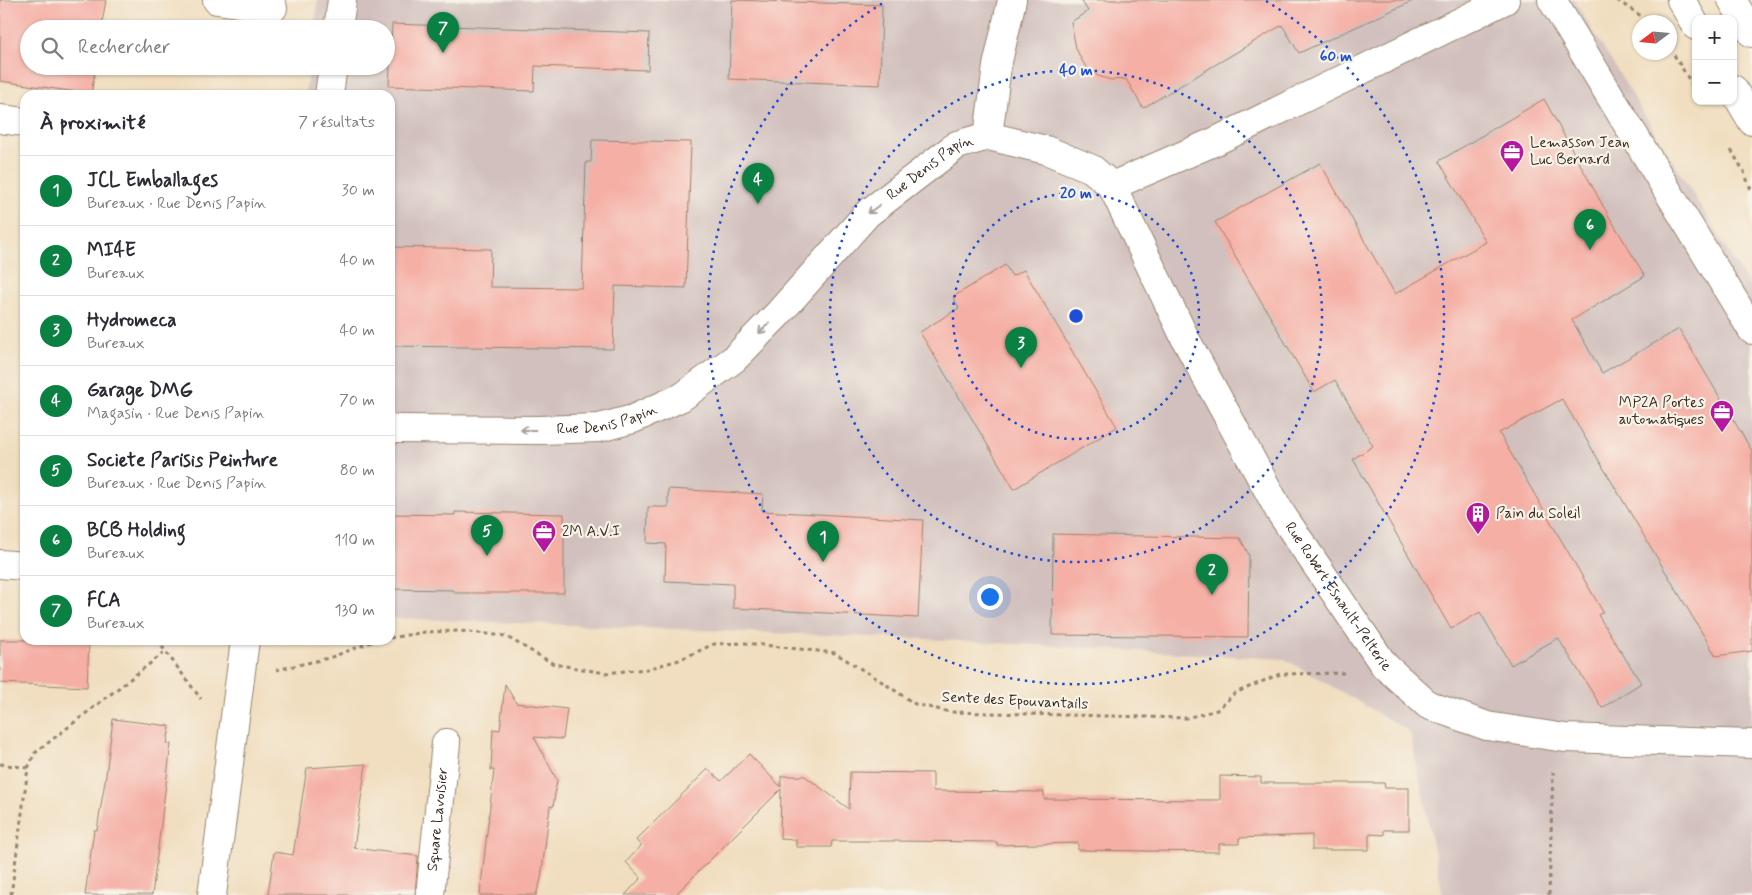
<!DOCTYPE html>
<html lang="fr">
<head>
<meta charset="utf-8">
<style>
	body { margin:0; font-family:Mynerve,sans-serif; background:#f2f2f3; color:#2b2b33 }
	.controls { position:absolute; right:15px; top:15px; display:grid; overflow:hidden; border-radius:10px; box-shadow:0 1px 4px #0004 }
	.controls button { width:45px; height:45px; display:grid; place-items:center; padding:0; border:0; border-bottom:1px solid #e1e1e2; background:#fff; color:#2b2b33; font:25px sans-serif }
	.compass { position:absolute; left:1632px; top:15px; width:45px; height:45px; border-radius:50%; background:#fff; box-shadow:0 1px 4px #0004; rotate:254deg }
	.you { position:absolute; left:989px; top:596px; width:18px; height:18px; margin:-12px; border:4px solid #fff; border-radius:50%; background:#1a73e8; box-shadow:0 0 0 8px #1a73e833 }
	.badge { display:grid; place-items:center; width:32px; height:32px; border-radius:50%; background:#0b8043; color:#fff; font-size:16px; font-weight:700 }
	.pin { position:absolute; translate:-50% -41px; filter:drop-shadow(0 1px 2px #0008) }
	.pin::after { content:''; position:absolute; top:26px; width:18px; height:15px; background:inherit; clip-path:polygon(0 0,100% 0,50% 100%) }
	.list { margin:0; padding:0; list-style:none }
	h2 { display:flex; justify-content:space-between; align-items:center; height:65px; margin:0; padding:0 20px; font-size:21px }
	h2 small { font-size:16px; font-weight:400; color:#7c7c81 }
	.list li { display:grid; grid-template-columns:32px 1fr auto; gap:15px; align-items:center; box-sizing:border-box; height:70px; padding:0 20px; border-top:1px solid #e1e1e2 }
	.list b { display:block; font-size:19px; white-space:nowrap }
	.list p { margin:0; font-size:16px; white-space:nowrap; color:#7c7c81 }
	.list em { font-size:16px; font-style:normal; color:#7c7c81 }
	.icon { flex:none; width:28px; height:28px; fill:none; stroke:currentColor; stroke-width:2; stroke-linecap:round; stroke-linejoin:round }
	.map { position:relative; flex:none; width:1752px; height:895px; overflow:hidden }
	.search { position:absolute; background:#fff; box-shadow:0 1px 4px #0004; left:20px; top:20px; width:375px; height:55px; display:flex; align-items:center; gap:12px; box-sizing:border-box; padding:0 18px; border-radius:28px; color:#7c7c81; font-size:19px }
	.panel { position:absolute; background:#fff; box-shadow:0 1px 4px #0004; left:20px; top:90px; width:375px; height:555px; border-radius:15px }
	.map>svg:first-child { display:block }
	.industrial { fill:#d1c0bd }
	.building { fill:#f5afa5 }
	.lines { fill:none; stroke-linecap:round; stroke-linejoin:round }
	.minor-casing { stroke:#96846f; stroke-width:30 }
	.major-casing { stroke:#96846f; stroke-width:30 }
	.path { stroke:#96846f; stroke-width:3; stroke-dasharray:4 4; stroke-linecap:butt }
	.minor { stroke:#fff; stroke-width:28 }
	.major { stroke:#fff; stroke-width:28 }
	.oneway { stroke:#a79f9a }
	.ring { fill:none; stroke:#1d4ed8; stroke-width:2.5; stroke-dasharray:2.5 5 }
	.labels { text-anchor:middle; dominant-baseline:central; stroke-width:4.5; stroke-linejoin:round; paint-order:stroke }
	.poi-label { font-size:15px; fill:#3b2a1e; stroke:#f7f3e8; text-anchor:start }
	.street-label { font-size:15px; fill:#3b2a1e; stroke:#f7f3e8 }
	.centre { fill:#1d4ed8; stroke:#f7f3e8; stroke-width:2.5 }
	.ring-label { font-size:15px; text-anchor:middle; font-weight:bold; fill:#1d4ed8; stroke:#f7f3e8; stroke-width:4.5; stroke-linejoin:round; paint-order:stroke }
</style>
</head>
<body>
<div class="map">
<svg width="1752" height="895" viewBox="0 0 1752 895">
	<rect width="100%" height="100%" fill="#f7f3e8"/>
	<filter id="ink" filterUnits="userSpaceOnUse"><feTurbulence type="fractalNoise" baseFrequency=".02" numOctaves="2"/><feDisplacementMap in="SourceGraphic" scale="10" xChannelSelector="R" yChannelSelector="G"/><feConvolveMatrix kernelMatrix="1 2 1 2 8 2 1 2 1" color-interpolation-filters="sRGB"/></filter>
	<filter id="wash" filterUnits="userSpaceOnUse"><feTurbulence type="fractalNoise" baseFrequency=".0096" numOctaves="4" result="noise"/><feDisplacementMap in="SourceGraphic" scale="20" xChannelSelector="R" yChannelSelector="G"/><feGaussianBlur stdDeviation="1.12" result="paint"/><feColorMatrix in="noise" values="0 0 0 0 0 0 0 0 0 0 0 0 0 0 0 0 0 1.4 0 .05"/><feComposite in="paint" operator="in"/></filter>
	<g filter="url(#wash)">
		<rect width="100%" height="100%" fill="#f1dec0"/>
		<polygon class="industrial" points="318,0 1574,0 1752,290 1752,895 1443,895 1410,732 1285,659 926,639 390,618 390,95 305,95 309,66 386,66 386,29 314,29"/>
		<g id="blocks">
			<g class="building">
				<polygon points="0,0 106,0 101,29 29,29 29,66 96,66 91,94 0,81"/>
				<polygon points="732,0 882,5 880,85 729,79"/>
				<polygon points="1081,0 1415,0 1299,53 1282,25 1143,108 1126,79 1111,80 1098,76 1086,67 1080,57 1076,48 1071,22 1088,11"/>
				<polygon points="392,24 649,33 648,70 535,66 534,91 389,86"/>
				<polygon points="1544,99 1607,213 1645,276 1572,320 1602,373 1679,329 1752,451 1752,651 1716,656 1562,399 1499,433 1603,612 1598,615 1641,683 1602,708 1558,638 1511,665 1480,612 1451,629 1353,459 1373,446 1335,380 1314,392 1215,222 1320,163 1395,294 1486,242 1439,161"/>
				<polygon points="592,140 691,142 686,288 615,286 613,349 390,346 390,247 491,249 490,287 582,288 586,162 591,162"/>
				<polygon points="1005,265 1012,276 1024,270 1117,427 1014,489 920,332 959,308 953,297"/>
				<polygon points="668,489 763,494 762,511 923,520 918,618 733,608 733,584 665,581 666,544 647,543 648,507 668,507"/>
				<polygon points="455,512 564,514 564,593 454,593 454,590 390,589 390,514 455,515"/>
				<polygon points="1053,534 1240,538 1249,555 1248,637 1052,635"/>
				<polygon points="0,640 89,640 87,687 0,683"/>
				<polygon points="505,684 516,703 567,709 563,739 534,737 557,780 553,807 550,806 541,879 536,895 480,895 494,770 491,770 493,729 500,730"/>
				<polygon points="113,719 170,726 167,744 171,744 152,895 85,895 94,830 97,830 106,775"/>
				<polygon points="749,754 781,787 781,776 805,776 849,809 850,772 933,773 933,791 1044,792 1044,799 1220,800 1220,776 1261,777 1261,783 1384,783 1385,788 1409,788 1409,830 1384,830 1384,835 1369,834 1369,850 1312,850 1312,835 1239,838 1239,844 1219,844 1219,852 1078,850 1078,843 997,845 997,842 892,841 832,841 831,847 796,847 796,840 780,839 781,789 675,895 625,895 641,878 626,862 641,846 636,840 708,769 721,781"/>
				<polygon points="366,764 354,848 418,856 415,895 268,895 274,852 293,855 307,768"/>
			</g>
		</g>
	</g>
	<g filter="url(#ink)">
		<use href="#blocks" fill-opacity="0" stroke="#96846f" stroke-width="1"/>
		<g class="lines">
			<defs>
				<g id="minor">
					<polyline points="217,0 273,8"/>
					<polyline points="1552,0 1752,330"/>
					<polyline points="338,29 342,0"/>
					<polyline points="329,95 333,66"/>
					<polyline points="0,119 25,122"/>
					<polyline points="988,136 997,66 1012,0"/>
					<polyline points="1112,186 1216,141 1505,0"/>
					<path id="s1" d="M390 429 539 430 599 428 633 419 682 397 734 359 778 314 867 214 957 145 988 136 1046 150 1092 169 1112 186 1186 340 1280 512 1384 665 1428 705 1487 726 1565 738 1752 744"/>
					<polyline points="0,564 25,566"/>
					<polyline points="212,895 245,640"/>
					<path id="s2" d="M430 895 446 743"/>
				</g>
				<g id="major">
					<polyline points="1681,0 1696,26"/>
					<polyline points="1732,0 1752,33"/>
					<polyline points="1733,89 1752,121"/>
				</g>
			</defs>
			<use href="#minor" class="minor-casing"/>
			<use href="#major" class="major-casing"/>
			<g class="path">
				<polyline points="1617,0 1650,22"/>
				<polyline points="1674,55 1696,91"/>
				<polyline points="1731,150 1744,172 1752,192"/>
				<polyline points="390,638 425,632 460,631 505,636 554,664 605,673 647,669 679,660 714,644 745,643 835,653 884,683 915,704 950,712 1186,718 1217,710 1235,693 1280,674 1345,673"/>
				<polyline points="157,640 201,699"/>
				<polyline points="276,670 329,658 377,640"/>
				<polyline points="0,764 28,768"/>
				<polyline points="11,895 28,768 35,753 166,651"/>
				<polyline points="1549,895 1553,772"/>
			</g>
			<use href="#minor" class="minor"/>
			<use href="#major" class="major"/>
		</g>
		<defs><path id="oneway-shaft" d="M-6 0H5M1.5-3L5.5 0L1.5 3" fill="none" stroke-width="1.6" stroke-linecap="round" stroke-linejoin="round" transform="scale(1.25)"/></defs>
		<g class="oneway">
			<use href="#oneway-shaft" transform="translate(874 209) rotate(143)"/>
			<use href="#oneway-shaft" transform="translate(764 328) rotate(134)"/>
			<use href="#oneway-shaft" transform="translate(528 430) rotate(-180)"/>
		</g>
	</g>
	<g class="ring">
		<circle cx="1076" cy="316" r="123"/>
		<circle cx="1076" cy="316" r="246"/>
		<path d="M1266 1A368 368 0 1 1 886 1"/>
	</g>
	<defs>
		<symbol id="office-pin" viewBox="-11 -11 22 30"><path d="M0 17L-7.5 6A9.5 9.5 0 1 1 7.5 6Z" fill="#b5179e" stroke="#f7f3e8"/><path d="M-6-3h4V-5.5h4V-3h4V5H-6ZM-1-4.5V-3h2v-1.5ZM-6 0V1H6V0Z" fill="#fff"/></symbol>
		<symbol id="building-pin" viewBox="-11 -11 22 30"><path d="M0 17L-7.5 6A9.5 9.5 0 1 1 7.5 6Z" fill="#b5179e" stroke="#f7f3e8"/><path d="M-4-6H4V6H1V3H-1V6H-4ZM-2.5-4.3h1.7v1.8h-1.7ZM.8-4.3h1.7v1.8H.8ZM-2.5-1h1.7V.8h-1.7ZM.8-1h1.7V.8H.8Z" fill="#fff"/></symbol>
	</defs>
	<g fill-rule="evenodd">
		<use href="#office-pin" x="1498" y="138" width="28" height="38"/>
		<use href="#office-pin" x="1708" y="398" width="28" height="38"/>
		<use href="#building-pin" x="1464" y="500" width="28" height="38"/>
		<use href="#office-pin" x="530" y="518" width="28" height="38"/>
	</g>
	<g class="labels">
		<g class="poi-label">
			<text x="1530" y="143">Lemasson Jean<tspan x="1530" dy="17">Luc Bernard</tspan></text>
			<text x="1704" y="403" text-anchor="end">MP2A Portes<tspan x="1704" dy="17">automatiques</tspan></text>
			<text x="1496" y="514">Pain du Soleil</text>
			<text x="562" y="532">2M A.V.I</text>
		</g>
		<g class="street-label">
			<text stroke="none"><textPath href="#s1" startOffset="638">Rue Denis Papin</textPath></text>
			<text stroke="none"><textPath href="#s1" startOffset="218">Rue Denis Papin</textPath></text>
			<text stroke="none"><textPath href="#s1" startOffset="1310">Rue Robert Esnault-Pelterie</textPath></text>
			<text transform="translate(1015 701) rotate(3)">Sente des Epouvantails</text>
			<text stroke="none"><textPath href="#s2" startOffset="76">Square Lavoisier</textPath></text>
		</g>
	</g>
	<circle cx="1076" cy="316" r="8" class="centre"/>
	<g class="ring-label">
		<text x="1336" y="61">60 m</text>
		<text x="1076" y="75">40 m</text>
		<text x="1076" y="198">20 m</text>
	</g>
</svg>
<div class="controls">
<button>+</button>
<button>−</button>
</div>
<svg class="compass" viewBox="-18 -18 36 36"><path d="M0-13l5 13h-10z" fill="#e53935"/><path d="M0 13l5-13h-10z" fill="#7c7c81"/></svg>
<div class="you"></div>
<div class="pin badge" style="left:823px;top:562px">1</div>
<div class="pin badge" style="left:1212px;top:595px">2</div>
<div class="pin badge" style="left:1021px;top:368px">3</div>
<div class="pin badge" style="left:758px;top:204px">4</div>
<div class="pin badge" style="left:487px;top:556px">5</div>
<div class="pin badge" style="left:1590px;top:250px">6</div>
<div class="pin badge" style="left:443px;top:53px">7</div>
<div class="search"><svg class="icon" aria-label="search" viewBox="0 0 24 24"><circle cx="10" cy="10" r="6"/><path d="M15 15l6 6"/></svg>Rechercher</div>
<section class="panel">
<h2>À proximité<small>7 résultats</small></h2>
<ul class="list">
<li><span class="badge">1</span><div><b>JCL Emballages</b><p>Bureaux · Rue Denis Papin</p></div><em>30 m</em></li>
<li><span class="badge">2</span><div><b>MI4E</b><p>Bureaux</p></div><em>40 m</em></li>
<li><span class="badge">3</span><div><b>Hydromeca</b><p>Bureaux</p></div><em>40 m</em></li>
<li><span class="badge">4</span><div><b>Garage DMG</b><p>Magasin · Rue Denis Papin</p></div><em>70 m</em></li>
<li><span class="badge">5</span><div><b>Societe Parisis Peinture</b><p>Bureaux · Rue Denis Papin</p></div><em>80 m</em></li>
<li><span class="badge">6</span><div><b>BCB Holding</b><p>Bureaux</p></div><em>110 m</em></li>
<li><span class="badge">7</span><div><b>FCA</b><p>Bureaux</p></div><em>130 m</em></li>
</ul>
</section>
</div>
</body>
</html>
